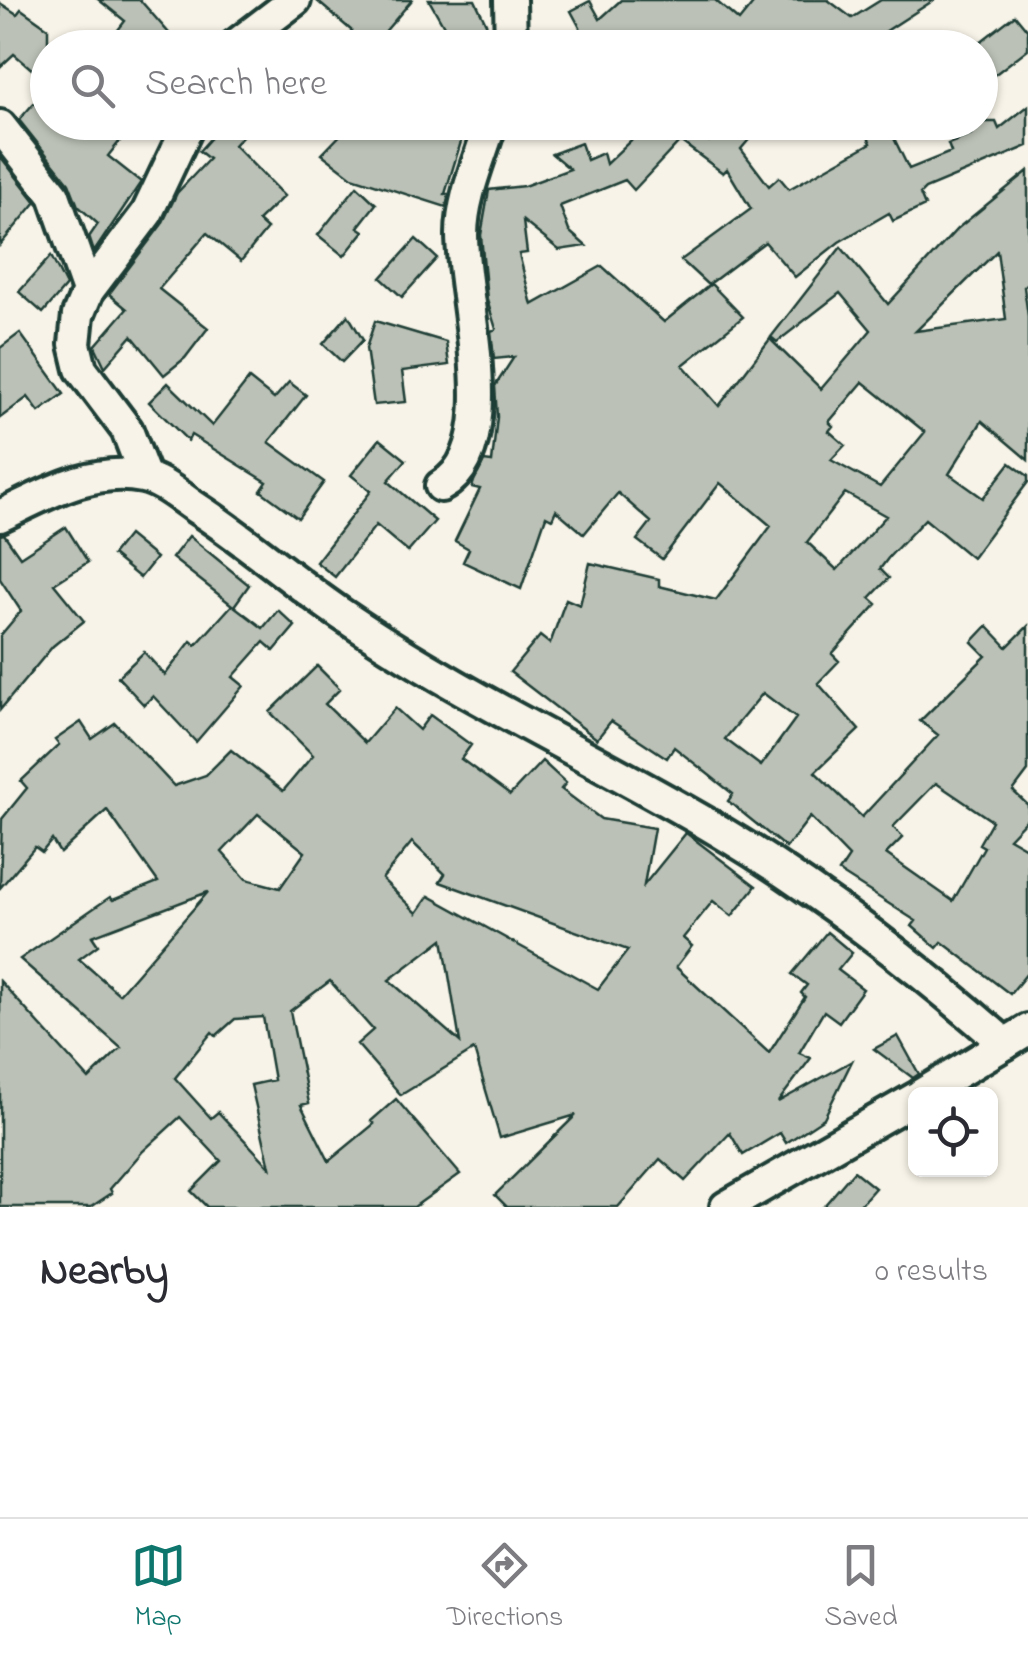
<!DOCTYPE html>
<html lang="en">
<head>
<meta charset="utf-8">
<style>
	body { margin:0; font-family:"Indie Flower",sans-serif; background:#f7f7f7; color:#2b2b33 }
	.controls { position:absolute; right:30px; bottom:30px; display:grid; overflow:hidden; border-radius:15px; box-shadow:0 2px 8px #0004 }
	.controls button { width:90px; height:90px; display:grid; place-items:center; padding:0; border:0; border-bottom:2px solid #e1e1e2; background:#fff; color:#2b2b33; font:50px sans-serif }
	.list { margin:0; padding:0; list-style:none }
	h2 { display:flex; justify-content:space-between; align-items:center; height:130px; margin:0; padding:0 40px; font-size:42px }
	h2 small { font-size:32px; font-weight:400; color:#7c7c81 }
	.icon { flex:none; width:55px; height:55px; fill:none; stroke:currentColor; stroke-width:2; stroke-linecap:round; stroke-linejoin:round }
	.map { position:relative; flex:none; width:1028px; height:1207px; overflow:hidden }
	.search { position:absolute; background:#fff; box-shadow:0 2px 8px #0004; left:30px; right:30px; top:30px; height:110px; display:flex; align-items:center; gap:25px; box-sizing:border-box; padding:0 35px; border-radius:55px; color:#7c7c81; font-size:38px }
	.sheet { height:310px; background:#fff }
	nav { display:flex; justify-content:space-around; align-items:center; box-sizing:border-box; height:140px; border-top:2px solid #e1e1e2; background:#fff; font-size:28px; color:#7c7c81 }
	nav a { display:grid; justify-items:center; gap:5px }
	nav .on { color:#0f766e }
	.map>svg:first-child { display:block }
	.building { fill:#bbc1b6; stroke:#1f3d34; stroke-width:2.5; fill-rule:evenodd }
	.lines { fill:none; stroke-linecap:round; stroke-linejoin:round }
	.street-casing { stroke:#1f3d34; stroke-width:38 }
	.street { stroke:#f7f3e8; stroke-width:30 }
</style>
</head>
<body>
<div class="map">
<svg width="1028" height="1207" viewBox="0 0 1028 1207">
	<rect width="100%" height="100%" fill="#f7f3e8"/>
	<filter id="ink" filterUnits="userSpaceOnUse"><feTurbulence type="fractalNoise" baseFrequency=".01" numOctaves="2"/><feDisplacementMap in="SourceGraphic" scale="20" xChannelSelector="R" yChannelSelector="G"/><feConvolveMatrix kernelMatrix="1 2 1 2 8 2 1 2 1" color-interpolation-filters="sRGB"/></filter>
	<g filter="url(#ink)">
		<g class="building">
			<polygon points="99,0 140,0 182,48 104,48 125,21"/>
			<polygon points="316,0 412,0 371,48 339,48 352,31"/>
			<polygon points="429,0 475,0 492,36 482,48 426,48 445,28"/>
			<polygon points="621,0 715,0 739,21 756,0 828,0 852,18 881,0 934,0 860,48 591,48 571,11 590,1 600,19"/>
			<polygon points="0,3 17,14 21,9 48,28 48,83 14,54 0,67"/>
			<polygon points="1015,15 1028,31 1028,49 980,86 980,42"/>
			<polygon points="48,87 48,122 135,122 108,156 141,182 94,252 89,237 98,224 78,206 69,183 19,120"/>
			<path d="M1028 106V146L925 189 920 194 925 206 893 221 889 213 839 242 795 277 765 242 708 285 681 260 751 209 727 169 723 173 680 141 634 190 625 180 560 206 569 231 586 246 559 250 523 221 527 253 519 254 532 305 602 266 664 322 711 284 743 317 683 365 719 406 770 339 821 389 871 330 840 293 777 342 771 337 841 247 888 304 957 229 1028 171V283L1024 287 1028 316V460L982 421 949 474 983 498 1010 463 1028 476V482L972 558 925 519 889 557 880 569 889 578 870 598 877 604 832 654 839 661 818 683 859 730 815 772 862 817 938 735 920 721 986 656 972 642 987 626 1007 647 1028 626V771L1013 791 1028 805V818L1009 838 1028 849V972L1010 994 942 942 937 948 912 926 916 921 839 872 849 857 810 817 786 848 728 801 733 794 674 747 667 758 611 721 597 739 510 672 540 636 550 644 566 599 580 605 590 563 659 579V586L716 600 771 526 720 483 662 559 637 540 651 522 618 493 584 534 556 510 552 519 546 516 521 589 463 562 469 549 455 541 480 489 472 487 474 481 484 461 492 462 497 417 495 386 514 357 494 359 491 331 496 329 487 300 481 235 489 190 524 186 570 169 552 154 581 143 587 160 603 153 606 164 650 122H698L695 126 710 142 704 132 712 122H764L741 149 769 186 779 177 789 189 871 143 860 122H886L909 169 951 152 948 144 971 135 964 122H996L999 129ZM997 251 1006 319 916 331ZM863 382 925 432 880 487 831 460 845 445 829 431 833 426 829 422ZM845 493 886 516 837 570 807 542ZM763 693 796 718 761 766 725 739ZM936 783 992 821 979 844 984 847 953 901 886 854 903 837 893 827Z"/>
			<polygon points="225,122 244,134 234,145 284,196 258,221 267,229 241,261 207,233 159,289 208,328 185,358 164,375 132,336 105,367 95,346 127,309 109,294 162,224 177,193 209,159 199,151"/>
			<polygon points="353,122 467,122 445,194 449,194 446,207 352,177 322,154"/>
			<polygon points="0,156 36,202 0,245"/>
			<polygon points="357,186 376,204 358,227 364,231 344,256 318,235"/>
			<polygon points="416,239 437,258 402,297 381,278"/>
			<polygon points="51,256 66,286 43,313 19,292"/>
			<polygon points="348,315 363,340 342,362 323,344"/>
			<polygon points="375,321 446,342 449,365 402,371 406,402 374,405 366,348"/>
			<polygon points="20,333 64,394 39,412 28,397 0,418 0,348"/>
			<polygon points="249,379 274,399 289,382 306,395 269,442 324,482 298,518 261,491 267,482 191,435 188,441 149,402 168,383 212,426"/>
			<polygon points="380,439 406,460 388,481 435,521 408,552 376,525 335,577 316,562 371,491 351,475"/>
			<polygon points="66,527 88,562 54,584 84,621 53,646 0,710 0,636 21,611 0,579 0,535 4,534 20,557"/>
			<polygon points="128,535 156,558 140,578 112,555"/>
			<polygon points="189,536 249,585 234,606 263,628 278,610 295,626 274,651 264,642 233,677 244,686 196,742 153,696 144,705 118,677 144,652 165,675 191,641 196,645 232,605 172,558"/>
			<path d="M317 666 340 689 325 704 365 743 395 708 419 730 430 715 471 745 461 759 510 795 542 761 566 783 561 789 601 819 654 828 644 885 686 833 756 886 732 916 713 901 683 938 692 946 676 967 769 1053 805 997 801 993 807 985 792 974 827 932 852 953 838 970 863 989 839 1022 824 1011 799 1053 811 1058 778 1102 852 1061 824 1118 786 1143 780 1133 743 1155 730 1133 685 1181 660 1159 618 1207H507L495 1195 576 1115 500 1138 474 1050 401 1095 357 1044 373 1030 330 981 290 1011 309 1103 301 1105 329 1161 374 1124 371 1121 396 1099 460 1174 414 1207H207L191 1191 221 1161 180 1117 143 1151 110 1189 112 1193 91 1207H0V981L89 1079 121 1048 20 959 110 897 113 900 158 882 107 810 60 853 52 840 42 852 35 847 0 888 2 819 27 788 21 781 59 745 55 740 81 722 92 739 115 723 174 786 206 775 231 750 283 791 313 755 270 712ZM258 814 305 852 280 888 246 879 222 852ZM412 842 445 874 440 882 628 950 598 989 429 896 417 913 382 879ZM208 892 119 994 79 959 98 945 92 936ZM443 939 460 1042 389 980ZM263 1017 274 1080 251 1085 270 1167 218 1112 211 1118 175 1078 212 1032 216 1036 235 1019Z"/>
			<polygon points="898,1036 919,1074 913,1078 874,1049"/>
			<polygon points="854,1171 875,1188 858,1207 823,1207"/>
		</g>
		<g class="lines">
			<defs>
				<g id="street">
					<polyline points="510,0 511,48"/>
					<polyline points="232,48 295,0"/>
					<polyline points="0,126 54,195 88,291"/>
					<polyline points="145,477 127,430 81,369 75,344 78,315 88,291 147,213 190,122"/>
					<path d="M441 486C507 449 462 300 462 235 462 197 480 159 491 122"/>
					<path d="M0 516C44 495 92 466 143 477 162 481 179 496 195 507 246 540 291 580 341 614 462 697 595 757 721 832 823 893 916 966 1005 1044"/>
					<polyline points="922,1094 1028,1030"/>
					<polyline points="726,1207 916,1098"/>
				</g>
			</defs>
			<use href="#street" class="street-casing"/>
			<use href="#street" class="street"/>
		</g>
	</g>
</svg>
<div class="controls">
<button><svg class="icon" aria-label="locate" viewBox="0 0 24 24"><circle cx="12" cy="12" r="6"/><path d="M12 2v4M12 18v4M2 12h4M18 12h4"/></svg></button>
</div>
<div class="search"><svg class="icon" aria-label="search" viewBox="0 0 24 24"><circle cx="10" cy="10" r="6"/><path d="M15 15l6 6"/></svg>Search here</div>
</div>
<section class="sheet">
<h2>Nearby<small>0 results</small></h2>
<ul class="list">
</ul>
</section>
<nav>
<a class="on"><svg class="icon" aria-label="map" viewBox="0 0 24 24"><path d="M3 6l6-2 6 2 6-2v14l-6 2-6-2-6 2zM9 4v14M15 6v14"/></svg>Map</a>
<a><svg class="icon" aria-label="directions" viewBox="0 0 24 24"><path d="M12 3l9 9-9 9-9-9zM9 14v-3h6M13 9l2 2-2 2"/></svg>Directions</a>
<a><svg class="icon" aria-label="saved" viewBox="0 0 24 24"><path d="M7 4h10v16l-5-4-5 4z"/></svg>Saved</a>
</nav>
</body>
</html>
